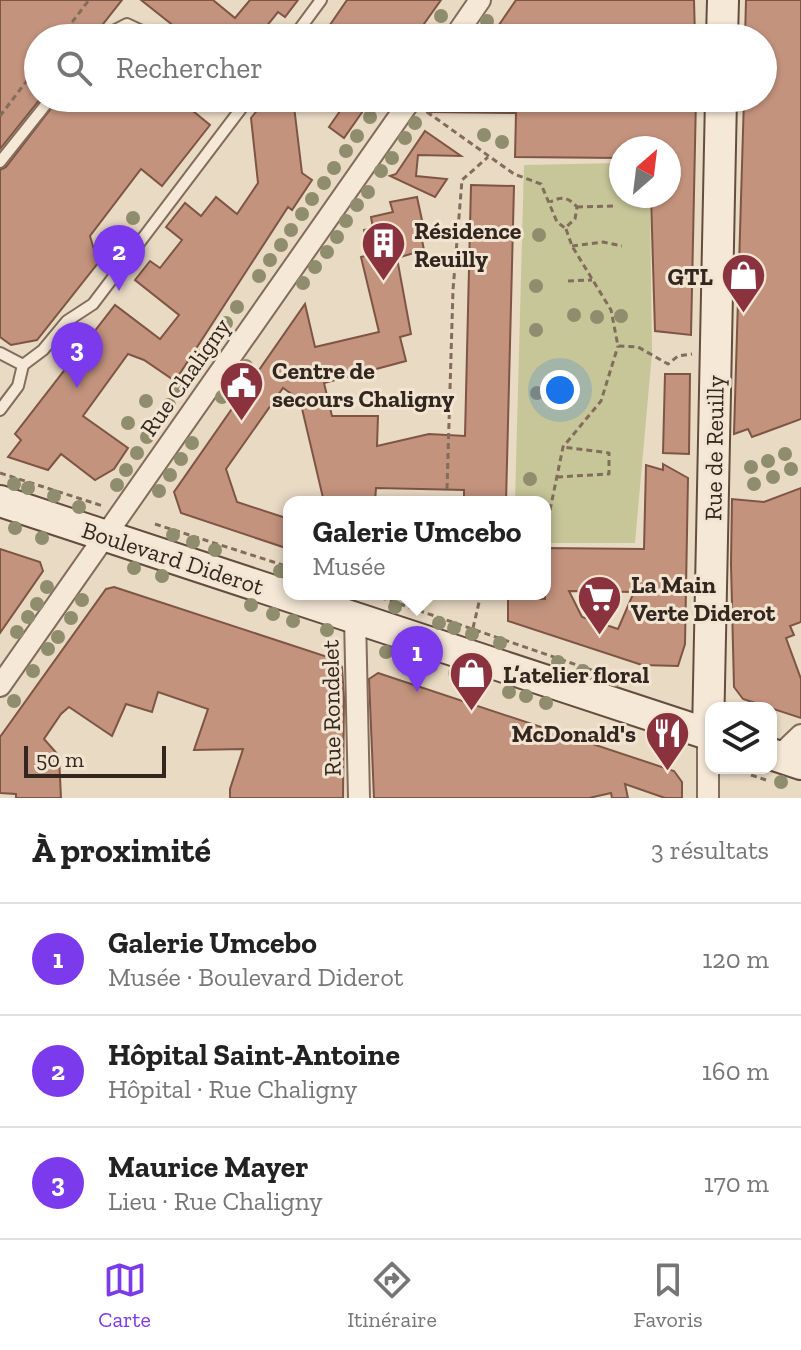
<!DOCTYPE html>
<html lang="fr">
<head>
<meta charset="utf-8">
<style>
	body { margin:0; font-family:"Zilla Slab",serif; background:#f2f2f2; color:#222 }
	.controls { position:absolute; right:24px; bottom:24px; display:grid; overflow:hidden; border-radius:16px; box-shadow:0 2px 6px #0004 }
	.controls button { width:72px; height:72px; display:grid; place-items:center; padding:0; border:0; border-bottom:2px solid #e0e0e0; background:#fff; color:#222; font:40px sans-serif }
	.compass { position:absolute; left:609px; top:136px; width:72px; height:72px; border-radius:50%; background:#fff; box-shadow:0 2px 6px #0004; rotate:28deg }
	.scale { position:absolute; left:24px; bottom:20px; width:142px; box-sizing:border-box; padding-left:8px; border:4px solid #33261f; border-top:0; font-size:22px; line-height:28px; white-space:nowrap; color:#33261f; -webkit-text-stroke:6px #f1e5d2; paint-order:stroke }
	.you { position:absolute; left:560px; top:390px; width:28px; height:28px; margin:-20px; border:6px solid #fff; border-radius:50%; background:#1a73e8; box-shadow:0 0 0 12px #1a73e833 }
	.badge { display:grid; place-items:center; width:52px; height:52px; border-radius:50%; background:#7c3aed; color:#fff; font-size:26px; font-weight:700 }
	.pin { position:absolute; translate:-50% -66px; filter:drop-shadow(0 2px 4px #0008) }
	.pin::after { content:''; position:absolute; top:42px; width:28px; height:24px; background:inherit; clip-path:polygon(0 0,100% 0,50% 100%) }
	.popup { position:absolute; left:283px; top:496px; width:268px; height:104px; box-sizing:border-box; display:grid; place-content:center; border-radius:16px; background:#fff; filter:drop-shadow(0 2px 6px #0005); font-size:26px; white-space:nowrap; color:#767676 }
	.popup b { font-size:30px; color:#222 }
	.popup::after { content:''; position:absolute; left:50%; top:100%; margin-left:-16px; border:16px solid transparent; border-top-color:#fff }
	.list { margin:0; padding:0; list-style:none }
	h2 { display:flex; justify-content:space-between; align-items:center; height:104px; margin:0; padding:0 32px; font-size:34px }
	h2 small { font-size:26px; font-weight:400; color:#767676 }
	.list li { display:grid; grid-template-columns:52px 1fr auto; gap:24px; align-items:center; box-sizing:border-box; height:112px; padding:0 32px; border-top:2px solid #e0e0e0 }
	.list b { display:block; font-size:30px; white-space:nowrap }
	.list p { margin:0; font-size:26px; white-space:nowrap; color:#767676 }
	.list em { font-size:26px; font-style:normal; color:#767676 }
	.icon { flex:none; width:44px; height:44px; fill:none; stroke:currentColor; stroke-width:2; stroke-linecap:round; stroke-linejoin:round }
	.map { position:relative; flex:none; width:801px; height:798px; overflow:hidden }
	.search { position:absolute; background:#fff; box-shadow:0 2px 6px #0004; left:24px; right:24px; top:24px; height:88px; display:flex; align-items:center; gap:20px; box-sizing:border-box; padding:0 28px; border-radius:44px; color:#767676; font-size:30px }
	.sheet { height:440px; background:#fff }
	nav { display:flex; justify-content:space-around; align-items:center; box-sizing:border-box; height:112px; border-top:2px solid #e0e0e0; background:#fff; font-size:22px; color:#767676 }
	nav a { display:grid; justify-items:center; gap:4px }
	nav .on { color:#7c3aed }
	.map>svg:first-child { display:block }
	.green { fill:#c6c699 }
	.building { fill:#c3937d; stroke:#7e5544; stroke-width:2; fill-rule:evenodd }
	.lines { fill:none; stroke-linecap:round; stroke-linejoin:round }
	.lane-casing { stroke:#826c5c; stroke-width:14 }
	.street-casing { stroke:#826c5c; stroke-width:24 }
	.secondary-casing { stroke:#634d3f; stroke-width:34 }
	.path { stroke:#826c5c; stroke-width:3; stroke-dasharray:6 4; stroke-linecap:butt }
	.lane { stroke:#f5e8d6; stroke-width:10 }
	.street { stroke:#f5e8d6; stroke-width:20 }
	.secondary { stroke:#f5e8d6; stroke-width:30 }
	.tree { fill:#908c6e }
	.labels { text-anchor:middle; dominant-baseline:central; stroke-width:6; stroke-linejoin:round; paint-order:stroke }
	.poi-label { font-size:24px; font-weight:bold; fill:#33261f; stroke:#f1e5d2; text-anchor:start }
	.street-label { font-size:24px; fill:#33261f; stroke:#f1e5d2 }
</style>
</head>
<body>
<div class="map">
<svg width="801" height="798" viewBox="0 0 801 798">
	<rect width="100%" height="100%" fill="#e9dac4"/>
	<polygon class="green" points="621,163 621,196 650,196 652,353 635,543 545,543 545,502 515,502 524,165"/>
	<g class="building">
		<polygon points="0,0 122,0 92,38 38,38 41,98 0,149"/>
		<polygon points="141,0 213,0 235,18 250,0 298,0 285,17 278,12 257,38 189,38"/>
		<polygon points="347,0 441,0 414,38 321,38"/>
		<polygon points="516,0 694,0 695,38 490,38"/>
		<polygon points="746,0 801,0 801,419 752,437 748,429 734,434 744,98 763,98 763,38 745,38"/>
		<polygon points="59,98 177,98 210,125 162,186 141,169 90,236 98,263 37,340 11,345 0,337 0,170 6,167"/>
		<polygon points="267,98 293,98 302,173 312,180 292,210 288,207 175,381 144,360 128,354 83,416 128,448 114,469 95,480 61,454 48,470 8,457 21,440 15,434 115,305 160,339 179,315 135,280 150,261 160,268 182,240 166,227 185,203 201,216 216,197 237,214 258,183 251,118"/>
		<polygon points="349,98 372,98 344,138 329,127"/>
		<polygon points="427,98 696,98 691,335 655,331 651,196 669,196 669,148 621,148 621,158 515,157 516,113 427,112"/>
		<polygon points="425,131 461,156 418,155 416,176 447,179 435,197 390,176 396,174"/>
		<polygon points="471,185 514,186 506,502 464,502 464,490 376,488 375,502 324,502 300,400 283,388 226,469 237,502 289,519 289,549 181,513 174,492 305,304 315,347 379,332 361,257 369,255 364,230 373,228 371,217 393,212 390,202 417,197 425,234 421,235 424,250 397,258 411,334 400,337 406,361 324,383 332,416 378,416 377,446 429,434 465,436"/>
		<polygon points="665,374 690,374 689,454 663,453"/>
		<path d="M663 464 688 478 685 644 678 666 642 665 508 621V598L545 599V548L644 549 646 465 663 470ZM569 591 634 592 618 629 582 617Z"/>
		<polygon points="801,488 801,622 790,626 794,635 786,638 801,679 801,718 743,699 734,687 731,564 732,499 764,502"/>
		<polygon points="0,549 40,562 43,571 0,633"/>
		<polygon points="114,587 337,660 342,667 344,698 343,798 230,798 230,789 243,749 194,750 208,709 158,692 152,712 126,704 112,736 69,707 61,714 44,739 59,756 61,798 16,798 16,794 0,793 0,737 106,589"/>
		<polygon points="378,673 674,771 682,782 682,798 665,798 625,784 628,798 612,798 611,793 589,798 374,798 369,679"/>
	</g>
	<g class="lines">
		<defs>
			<g id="lane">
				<polyline points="100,38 127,24 157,38"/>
				<polyline points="293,38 321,0"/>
				<polyline points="225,98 239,111"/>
				<polyline points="0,162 51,98"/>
				<polyline points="0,353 23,365"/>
				<polyline points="0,410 18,386 23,365 43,350 67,321 93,304 249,98"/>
			</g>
			<g id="street">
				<polyline points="454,38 480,0"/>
				<polyline points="355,617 359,798"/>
				<polyline points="0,686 412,98"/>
				<polyline points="708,734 708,798"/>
				<polyline points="778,757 801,735"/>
			</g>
			<g id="secondary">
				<polyline points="722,38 723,0"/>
				<polyline points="0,501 711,735"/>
				<polyline points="708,734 721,98"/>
				<polyline points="771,754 801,764"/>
			</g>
		</defs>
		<use href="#lane" class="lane-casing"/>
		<use href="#street" class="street-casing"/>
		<use href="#secondary" class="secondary-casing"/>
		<g class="path">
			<polyline points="60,38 89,0"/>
			<path d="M427 112 514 174 541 184 557 222 565 228 575 219 577 207C568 197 562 196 550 202"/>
			<polyline points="0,116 38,66"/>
			<polyline points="577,207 617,206"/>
			<polyline points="566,229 572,246 611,310 618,346 638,347 668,364 678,356 692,354"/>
			<polyline points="572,246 603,242 622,246"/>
			<polyline points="568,281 592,280"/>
			<polyline points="0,473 103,506"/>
			<polyline points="557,477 609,474 609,453 563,447"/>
			<polyline points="447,489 453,290 462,180 488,157"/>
			<polyline points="545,518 549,515 563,447 601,401 618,346"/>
			<polyline points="155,524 289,567"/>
			<polyline points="371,594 632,684"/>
			<polyline points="473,628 481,594"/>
			<polyline points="751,775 766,780"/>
		</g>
		<use href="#lane" class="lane"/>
		<use href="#street" class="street"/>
		<use href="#secondary" class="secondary"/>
	</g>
	<g class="tree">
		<circle cx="441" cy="16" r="7"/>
		<circle cx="487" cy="21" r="7"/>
		<circle cx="370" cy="117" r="7"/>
		<circle cx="415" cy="123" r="7"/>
		<circle cx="484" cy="135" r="7"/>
		<circle cx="357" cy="136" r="7"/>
		<circle cx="405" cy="138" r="7"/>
		<circle cx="502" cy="142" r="7"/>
		<circle cx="346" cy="151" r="7"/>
		<circle cx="392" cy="158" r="7"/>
		<circle cx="334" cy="168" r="7"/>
		<circle cx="381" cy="171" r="7"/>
		<circle cx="324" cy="183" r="7"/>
		<circle cx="368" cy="192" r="7"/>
		<circle cx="312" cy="199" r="7"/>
		<circle cx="357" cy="205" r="7"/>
		<circle cx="302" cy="214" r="7"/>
		<circle cx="133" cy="218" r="7"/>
		<circle cx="346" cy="221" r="7"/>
		<circle cx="291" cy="230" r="7"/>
		<circle cx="539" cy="235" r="7"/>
		<circle cx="337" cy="237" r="7"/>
		<circle cx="118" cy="239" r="7"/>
		<circle cx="281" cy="245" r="7"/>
		<circle cx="327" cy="252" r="7"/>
		<circle cx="270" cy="260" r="7"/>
		<circle cx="315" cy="267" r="7"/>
		<circle cx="259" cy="276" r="7"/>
		<circle cx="303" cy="283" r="7"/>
		<circle cx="536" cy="286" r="7"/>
		<circle cx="237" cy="307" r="7"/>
		<circle cx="574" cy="315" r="7"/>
		<circle cx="621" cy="316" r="7"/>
		<circle cx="597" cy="317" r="7"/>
		<circle cx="226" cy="323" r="7"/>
		<circle cx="536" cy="330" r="7"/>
		<circle cx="215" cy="339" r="7"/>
		<circle cx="203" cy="355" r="7"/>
		<circle cx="246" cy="366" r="7"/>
		<circle cx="193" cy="371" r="7"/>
		<circle cx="234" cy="381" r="7"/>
		<circle cx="181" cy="388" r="7"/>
		<circle cx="537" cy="393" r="7"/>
		<circle cx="222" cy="397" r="7"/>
		<circle cx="146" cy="401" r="7"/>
		<circle cx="169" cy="405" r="7"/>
		<circle cx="158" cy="421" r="7"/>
		<circle cx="128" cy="423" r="7"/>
		<circle cx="147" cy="437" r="7"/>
		<circle cx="192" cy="443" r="7"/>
		<circle cx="137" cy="453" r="7"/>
		<circle cx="785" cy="454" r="7"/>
		<circle cx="181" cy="459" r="7"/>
		<circle cx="768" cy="461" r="7"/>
		<circle cx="751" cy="467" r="7"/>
		<circle cx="791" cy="469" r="7"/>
		<circle cx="126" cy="470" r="7"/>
		<circle cx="170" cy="475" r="7"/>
		<circle cx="773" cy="477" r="7"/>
		<circle cx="530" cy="479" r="7"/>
		<circle cx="14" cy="484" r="7"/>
		<circle cx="754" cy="484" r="7"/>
		<circle cx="117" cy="485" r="7"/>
		<circle cx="28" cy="488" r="7"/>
		<circle cx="159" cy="491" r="7"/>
		<circle cx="54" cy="496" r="7"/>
		<circle cx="79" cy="507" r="7"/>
		<circle cx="15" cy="528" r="7"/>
		<circle cx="173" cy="535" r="7"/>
		<circle cx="42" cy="538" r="7"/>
		<circle cx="193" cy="542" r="7"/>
		<circle cx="215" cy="550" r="7"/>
		<circle cx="134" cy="568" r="7"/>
		<circle cx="280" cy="571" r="7"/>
		<circle cx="162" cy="576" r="7"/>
		<circle cx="47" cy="587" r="7"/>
		<circle cx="82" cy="600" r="7"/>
		<circle cx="37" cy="604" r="7"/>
		<circle cx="251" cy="605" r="7"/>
		<circle cx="395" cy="607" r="7"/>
		<circle cx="273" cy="614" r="7"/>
		<circle cx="28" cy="617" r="7"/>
		<circle cx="71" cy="618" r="7"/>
		<circle cx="293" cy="621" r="7"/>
		<circle cx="439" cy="623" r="7"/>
		<circle cx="454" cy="628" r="7"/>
		<circle cx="327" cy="630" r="7"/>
		<circle cx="17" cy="632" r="7"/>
		<circle cx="472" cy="634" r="7"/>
		<circle cx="58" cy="637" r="7"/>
		<circle cx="500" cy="643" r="7"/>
		<circle cx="48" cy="649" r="7"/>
		<circle cx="386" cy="652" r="7"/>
		<circle cx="417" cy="661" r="7"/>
		<circle cx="558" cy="662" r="7"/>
		<circle cx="431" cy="666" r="7"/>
		<circle cx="33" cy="671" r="7"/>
		<circle cx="583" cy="671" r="7"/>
		<circle cx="455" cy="673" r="7"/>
		<circle cx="470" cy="679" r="7"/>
		<circle cx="615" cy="680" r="7"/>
		<circle cx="484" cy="683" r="7"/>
		<circle cx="509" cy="692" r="7"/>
		<circle cx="526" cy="696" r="7"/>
		<circle cx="14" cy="701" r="7"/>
		<circle cx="546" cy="703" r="7"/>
		<circle cx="781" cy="782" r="7"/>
	</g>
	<defs>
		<symbol id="building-pin" viewBox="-11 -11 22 30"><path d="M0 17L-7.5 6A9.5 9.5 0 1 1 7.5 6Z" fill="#8a323d" stroke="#f1e5d2"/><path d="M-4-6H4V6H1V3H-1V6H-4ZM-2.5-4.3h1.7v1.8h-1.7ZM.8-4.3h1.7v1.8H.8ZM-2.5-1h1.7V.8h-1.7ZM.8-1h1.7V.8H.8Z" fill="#fff"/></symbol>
		<symbol id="shop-pin" viewBox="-11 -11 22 30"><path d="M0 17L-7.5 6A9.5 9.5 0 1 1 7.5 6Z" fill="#8a323d" stroke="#f1e5d2"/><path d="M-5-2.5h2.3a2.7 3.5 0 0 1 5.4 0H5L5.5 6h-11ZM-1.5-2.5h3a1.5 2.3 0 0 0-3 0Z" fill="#fff"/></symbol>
		<symbol id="civic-pin" viewBox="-11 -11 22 30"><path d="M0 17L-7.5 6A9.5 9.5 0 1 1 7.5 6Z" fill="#8a323d" stroke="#f1e5d2"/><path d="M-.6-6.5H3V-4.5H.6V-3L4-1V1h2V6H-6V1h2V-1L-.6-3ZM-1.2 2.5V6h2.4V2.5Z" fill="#fff"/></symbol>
		<symbol id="supermarket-pin" viewBox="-11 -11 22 30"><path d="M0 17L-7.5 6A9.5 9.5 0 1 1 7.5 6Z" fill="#8a323d" stroke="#f1e5d2"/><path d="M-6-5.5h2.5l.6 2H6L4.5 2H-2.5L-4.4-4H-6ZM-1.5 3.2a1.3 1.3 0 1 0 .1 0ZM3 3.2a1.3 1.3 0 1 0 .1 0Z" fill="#fff"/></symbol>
		<symbol id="restaurant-pin" viewBox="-11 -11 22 30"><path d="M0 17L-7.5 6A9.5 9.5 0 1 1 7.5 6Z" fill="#8a323d" stroke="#f1e5d2"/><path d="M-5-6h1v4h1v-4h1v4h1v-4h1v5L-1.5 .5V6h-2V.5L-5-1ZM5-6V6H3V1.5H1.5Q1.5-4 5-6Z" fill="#fff"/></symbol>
	</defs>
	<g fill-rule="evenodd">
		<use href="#building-pin" x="358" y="218" width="51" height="69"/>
		<use href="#shop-pin" x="718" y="250" width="51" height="69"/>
		<use href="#civic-pin" x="216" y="358" width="51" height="69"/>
		<use href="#supermarket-pin" x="574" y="572" width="51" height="69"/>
		<use href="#shop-pin" x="446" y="648" width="51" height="69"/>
		<use href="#restaurant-pin" x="642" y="708" width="51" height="69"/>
	</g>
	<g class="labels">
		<g class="poi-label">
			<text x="414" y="230">Résidence<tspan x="414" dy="28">Reuilly</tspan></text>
			<text x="713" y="276" text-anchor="end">GTL</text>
			<text x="272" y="370">Centre de<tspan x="272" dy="28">secours Chaligny</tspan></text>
			<text x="631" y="584">La Main<tspan x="631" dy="28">Verte Diderot</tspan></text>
			<text x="503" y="674">L’atelier floral</text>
			<text x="636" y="733" text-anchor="end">McDonald's</text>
		</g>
		<g class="street-label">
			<text transform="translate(185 377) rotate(-55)">Rue Chaligny</text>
			<text transform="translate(714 448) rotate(-89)">Rue de Reuilly</text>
			<text transform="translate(173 558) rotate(18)">Boulevard Diderot</text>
			<text transform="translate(331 708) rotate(-91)">Rue Rondelet</text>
		</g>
	</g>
</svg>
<div class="controls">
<button><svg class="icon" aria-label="layers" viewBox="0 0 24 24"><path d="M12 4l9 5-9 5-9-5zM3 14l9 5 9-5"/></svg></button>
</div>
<svg class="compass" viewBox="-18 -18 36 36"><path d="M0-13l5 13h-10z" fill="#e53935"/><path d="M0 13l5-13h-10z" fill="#767676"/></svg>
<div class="scale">50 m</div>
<div class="you"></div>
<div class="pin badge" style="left:417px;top:692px">1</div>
<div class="popup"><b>Galerie Umcebo</b>Musée</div>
<div class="pin badge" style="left:119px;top:291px">2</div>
<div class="pin badge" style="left:77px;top:388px">3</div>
<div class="search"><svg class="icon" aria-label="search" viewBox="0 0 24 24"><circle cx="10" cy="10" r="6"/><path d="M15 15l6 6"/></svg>Rechercher</div>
</div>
<section class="sheet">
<h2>À proximité<small>3 résultats</small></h2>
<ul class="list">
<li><span class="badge">1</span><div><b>Galerie Umcebo</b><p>Musée · Boulevard Diderot</p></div><em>120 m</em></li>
<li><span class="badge">2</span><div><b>Hôpital Saint-Antoine</b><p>Hôpital · Rue Chaligny</p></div><em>160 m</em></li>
<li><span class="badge">3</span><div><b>Maurice Mayer</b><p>Lieu · Rue Chaligny</p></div><em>170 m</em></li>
</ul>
</section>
<nav>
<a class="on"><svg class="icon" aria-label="map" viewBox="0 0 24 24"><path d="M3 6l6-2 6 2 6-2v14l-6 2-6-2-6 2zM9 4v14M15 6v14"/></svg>Carte</a>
<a><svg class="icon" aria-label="directions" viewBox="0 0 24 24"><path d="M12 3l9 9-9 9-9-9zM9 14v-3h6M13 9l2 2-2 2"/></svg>Itinéraire</a>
<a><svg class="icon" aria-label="saved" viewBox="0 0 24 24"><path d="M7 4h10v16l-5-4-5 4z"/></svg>Favoris</a>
</nav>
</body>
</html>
